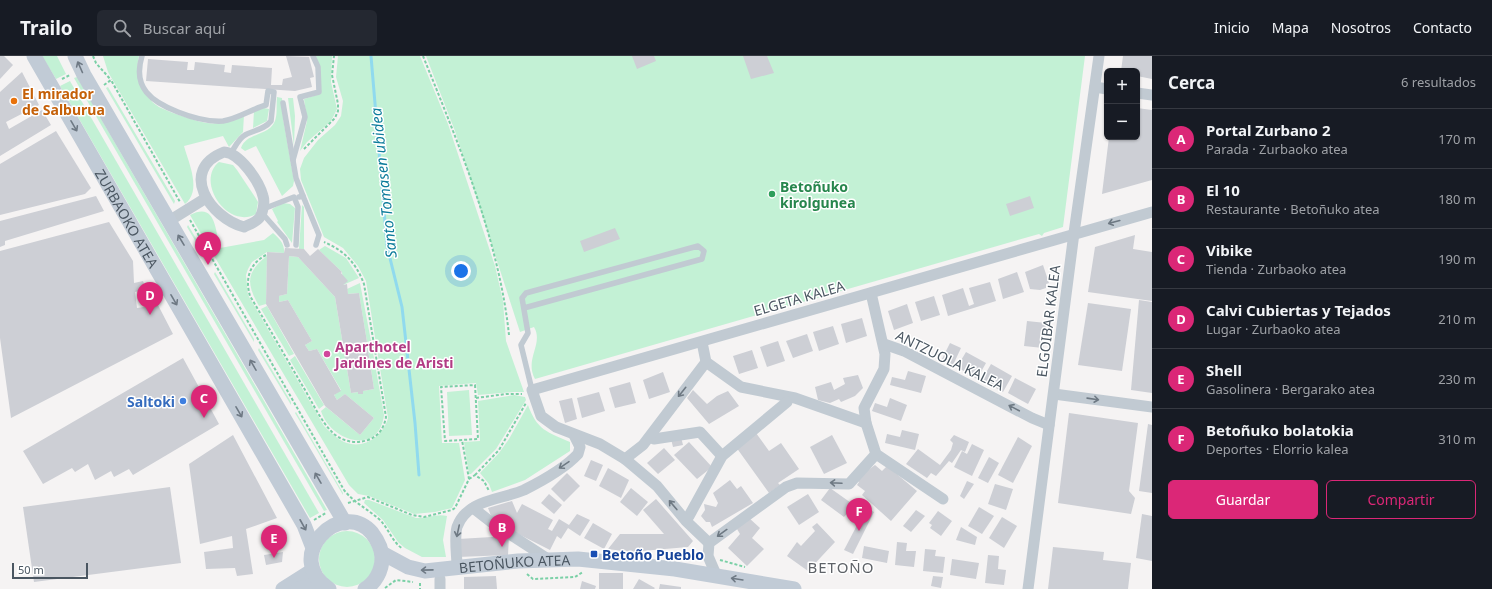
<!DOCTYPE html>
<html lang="es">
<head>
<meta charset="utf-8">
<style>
	body { margin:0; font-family:"Noto Sans",sans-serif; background:#242831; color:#f1f3f6 }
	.controls { position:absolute; right:12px; top:12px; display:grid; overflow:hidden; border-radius:6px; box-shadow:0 1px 3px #0004 }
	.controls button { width:36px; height:36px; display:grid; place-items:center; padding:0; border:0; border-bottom:1px solid #363941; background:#171b24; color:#f1f3f6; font:20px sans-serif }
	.scale { position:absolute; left:12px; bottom:10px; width:76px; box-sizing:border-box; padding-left:4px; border:2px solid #4a5661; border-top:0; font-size:11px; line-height:14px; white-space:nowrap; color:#4a5661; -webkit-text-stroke:3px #fff; paint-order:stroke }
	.you { position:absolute; left:461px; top:215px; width:14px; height:14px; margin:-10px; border:3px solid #fff; border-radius:50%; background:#1a73e8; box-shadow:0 0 0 6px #1a73e833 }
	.badge { display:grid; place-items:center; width:26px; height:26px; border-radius:50%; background:#db2777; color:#fff; font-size:13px; font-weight:700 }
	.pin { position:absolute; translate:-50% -33px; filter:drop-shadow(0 1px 2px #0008) }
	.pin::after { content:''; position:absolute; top:21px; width:14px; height:12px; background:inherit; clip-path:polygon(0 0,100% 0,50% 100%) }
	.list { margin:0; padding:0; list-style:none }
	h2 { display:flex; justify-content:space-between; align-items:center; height:52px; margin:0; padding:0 16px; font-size:17px }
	h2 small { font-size:13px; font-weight:400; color:#9ea1a6 }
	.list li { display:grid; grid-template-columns:26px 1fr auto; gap:12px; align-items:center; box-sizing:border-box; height:60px; padding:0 16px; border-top:1px solid #363941 }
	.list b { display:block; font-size:15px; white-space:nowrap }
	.list p { margin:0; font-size:13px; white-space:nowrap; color:#9ea1a6 }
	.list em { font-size:13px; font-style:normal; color:#9ea1a6 }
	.actions { display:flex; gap:8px; padding:12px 16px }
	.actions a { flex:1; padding:9px 0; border:1px solid #db2777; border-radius:6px; text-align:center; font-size:14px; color:#db2777 }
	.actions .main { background:#db2777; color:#fff }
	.icon { flex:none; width:22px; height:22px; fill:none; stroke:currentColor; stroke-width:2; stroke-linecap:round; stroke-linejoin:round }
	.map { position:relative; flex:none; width:1152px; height:533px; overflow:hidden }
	header { display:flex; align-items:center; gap:24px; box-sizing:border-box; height:56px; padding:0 20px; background:#171b24; border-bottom:1px solid #363941 }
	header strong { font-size:19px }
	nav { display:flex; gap:22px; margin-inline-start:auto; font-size:14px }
	.search { width:280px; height:36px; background:#242831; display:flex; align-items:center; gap:10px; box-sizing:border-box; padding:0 14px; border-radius:6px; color:#9ea1a6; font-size:15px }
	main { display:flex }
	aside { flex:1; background:#171b24 }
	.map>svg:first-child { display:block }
	.green { fill:#c3f1d5 }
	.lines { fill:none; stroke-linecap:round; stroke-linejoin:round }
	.stream { stroke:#90daee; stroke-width:3 }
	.building { fill:#cdcfd5 }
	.path { stroke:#7ad0a6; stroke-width:2; stroke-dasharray:3 2; stroke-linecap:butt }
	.lane { stroke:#c1cad2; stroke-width:5.5 }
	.street { stroke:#c1cad2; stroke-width:11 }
	.secondary { stroke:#c1cbd6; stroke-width:15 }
	.oneway { stroke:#6e7984 }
	.oneway2 { stroke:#6e7983 }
	.food-dot { fill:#e8710a; stroke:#fff; stroke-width:1.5 }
	.leisure-dot { fill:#2e9e5b; stroke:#fff; stroke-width:1.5 }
	.hotel-dot { fill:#d1479c; stroke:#fff; stroke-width:1.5 }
	.shop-dot { fill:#3f7fe0; stroke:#fff; stroke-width:1.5 }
	.transit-dot { fill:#1a4fb4; stroke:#fff; stroke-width:1.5 }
	.labels { text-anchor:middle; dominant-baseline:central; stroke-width:3; stroke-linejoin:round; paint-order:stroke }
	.food-label { font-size:14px; font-weight:bold; fill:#c56008; stroke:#fff; text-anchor:start }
	.leisure-label { font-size:14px; font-weight:bold; fill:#27864d; stroke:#fff; text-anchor:start }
	.street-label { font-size:14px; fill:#4a5661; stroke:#fff }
	.hotel-label { font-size:14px; font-weight:bold; fill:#b23c85; stroke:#fff; text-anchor:start }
	.shop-label { font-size:14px; font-weight:bold; fill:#366cbe; stroke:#fff; text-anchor:end }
	.transit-label { font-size:14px; font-weight:bold; fill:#164399; stroke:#fff; text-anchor:start }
	.water-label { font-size:15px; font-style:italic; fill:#0c7c9b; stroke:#fff }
	.neighbourhood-label { font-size:15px; letter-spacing:1px; fill:#5f6368; stroke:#fff }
</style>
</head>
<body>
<header>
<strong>Trailo</strong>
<div class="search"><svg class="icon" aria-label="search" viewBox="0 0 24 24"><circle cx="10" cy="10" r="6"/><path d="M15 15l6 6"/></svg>Buscar aquí</div>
<nav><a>Inicio</a><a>Mapa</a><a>Nosotros</a><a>Contacto</a></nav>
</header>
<main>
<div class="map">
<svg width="1152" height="533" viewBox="0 0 1152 533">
	<rect width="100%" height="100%" fill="#f5f3f3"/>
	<g class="green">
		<polygon points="42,0 57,0 66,18 56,23"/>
		<path d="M103 0H139C134 19 142 40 159 51 167 55 176 58 185 61 195 64 207 69 218 67 226 66 236 61 244 59L243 76 229 91 223 80 184 90C189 108 202 135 185 148L108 16Z"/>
		<polygon points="316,0 332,0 331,26 337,53 331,65 307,86 300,95 307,65 304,43 320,38"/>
		<path d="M338 0H420L448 68 495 210 503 245 506 285 524 336H514L478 339 476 327 439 330 442 387H459L465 424 452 452 435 456 414 458 369 440 358 438 349 429 190 159C216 146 215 173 220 192L264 184 273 177C279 182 285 188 284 197L267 196 252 206 248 213 246 219 248 239 324 370C330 376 336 382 344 386 363 394 383 381 388 362L366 225 358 210 343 192 324 181 301 124 300 113 304 102 318 84 335 69 341 60 343 45 336 21Z"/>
		<path d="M426 0H1085L1063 171 1044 177 1042 180 1039 178 535 323C524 303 544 288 534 271L520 276 455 75Z"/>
		<polygon points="77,21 327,454 324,455 74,22"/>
		<polygon points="70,25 319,457 310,462 60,30"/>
		<polygon points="108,31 175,145 174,148 106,32"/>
		<path d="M277 41 282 42 283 62 294 125 293 130 282 140 256 90 245 95 241 92C246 77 267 80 274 67 278 60 276 49 277 41Z"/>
		<polygon points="288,42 293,42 295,60 294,90"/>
		<polygon points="264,52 269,53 267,65 253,72 254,55"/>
		<path d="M219 106 233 109 237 114 255 141 258 146 256 158C227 174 195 125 219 106Z"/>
		<polygon points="283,147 290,148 295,152 292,187 277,166 278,165 272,153"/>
		<polygon points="302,149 304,151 304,193 299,193"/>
		<polygon points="188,169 210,206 209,208 187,171"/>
		<polygon points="325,190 346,202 359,222 343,229 342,216 319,194"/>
		<path d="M267 200 266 248 259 250C246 227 246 216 267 200Z"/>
		<path d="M289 200 298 201 335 241 351 337 358 336V338H363V335L374 333 368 294 360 295V292L372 291 384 359C379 400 331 386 321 355L326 351 360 379 374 362 345 338 337 344 334 339 341 334 317 293 309 295 305 289 312 285 288 244 279 246V240L287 238Z"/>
		<polygon points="215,216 254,283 254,286 214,218"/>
		<polygon points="360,227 371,285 367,286 359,237 348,238 347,233"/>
		<polygon points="267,250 294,298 289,300 261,253"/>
		<polygon points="259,292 291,346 291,349 258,294"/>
		<polygon points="295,300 324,349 319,353 290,304"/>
		<polygon points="469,334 472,379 449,380 447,336"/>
		<polygon points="514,339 525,341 526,344 496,393 471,418 469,418 464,386 480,385 478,345"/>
		<path d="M528 349C537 374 547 376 570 386V395L525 424 492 436 489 428 480 417 499 397 509 383Z"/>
		<polygon points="296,356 343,437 343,439 295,357"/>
		<path d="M365 444H369L416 462C427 463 436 457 447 460L443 484 446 501H422L405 492 398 486 383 464 364 447Z"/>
		<circle cx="347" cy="503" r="28"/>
	</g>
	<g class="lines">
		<polyline class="stream" points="371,0 387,190 402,251 415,367 419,419"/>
	</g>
	<g class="building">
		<polygon points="0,0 4,0 13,9 0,23"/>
		<polygon points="286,0 309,1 314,21 310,22 312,31 295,35 146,25 148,3 188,6 187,14 194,14 195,6 225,9 224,16 231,17 232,9 272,12 271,29 282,29 283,23 292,21"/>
		<polygon points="632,0 654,0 656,5 637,13"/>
		<polygon points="743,0 767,0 774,17 751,23"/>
		<polygon points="1123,0 1152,0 1152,23 1137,20 1137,15 1121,15"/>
		<polygon points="22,16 39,49 6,66 9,73 42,54 51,69 0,100 0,36"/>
		<polygon points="1137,52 1152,54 1152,124 1102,138 1109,81 1137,81"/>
		<polygon points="56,75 91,132 85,138 0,159 0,108"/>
		<polygon points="96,140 104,155 5,185 5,189 0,191 0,165"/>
		<polygon points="1030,140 1034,152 1010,160 1006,148"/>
		<polygon points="109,166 133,205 134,227 143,225 146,233 135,236 137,252 158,249 173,278 11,362 0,282 0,195"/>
		<polygon points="615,172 620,183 584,196 580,185"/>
		<polygon points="1135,179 1133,193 1152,196 1152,245 1088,236 1095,191"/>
		<polygon points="285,192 304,193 310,200 318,193 342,216 341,217 348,225 343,229 347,228 348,238 359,237 367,286 359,287 360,292 360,295 368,294 374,333 363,335 363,338 358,338 358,336 351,337 335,241 298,201 289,200 287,238 279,240 279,246 288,244 312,285 305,289 309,295 317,293 341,335 334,339 337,344 345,338 374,362 360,379 325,350 266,248 267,196 284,197"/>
		<polygon points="1043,209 1049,227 1046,228 1046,232 1040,234 1030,233 1025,216"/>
		<polygon points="1017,216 1024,236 1003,243 998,223"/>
		<polygon points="990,226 996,245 948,260 942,239 963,232 969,250 974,248 969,232"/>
		<polygon points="934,240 940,259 921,265 915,246"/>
		<polygon points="1139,244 1152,246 1152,337 1131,334"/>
		<polygon points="1088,247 1131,253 1122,315 1078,309"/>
		<polygon points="907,248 913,267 894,274 888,255"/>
		<polygon points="862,262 867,280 846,287 841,268"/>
		<polygon points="1027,265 1046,267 1043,292 1024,290"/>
		<polygon points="833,270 839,288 819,295 813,276"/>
		<polygon points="807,278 813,295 793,302 786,285"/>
		<polygon points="778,285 785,305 767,311 760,291"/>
		<polygon points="950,287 961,292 953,309 942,303"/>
		<polygon points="752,294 758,312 739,318 733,300"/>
		<polygon points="966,296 986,307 977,323 957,311"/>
		<polygon points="183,302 219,368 133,419 129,413 114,421 111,415 95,424 88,408 75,416 72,412 43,428 23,395"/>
		<polygon points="991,308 1012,320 1003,336 982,324"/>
		<polygon points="908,315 926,320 921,337 890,329 892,321 905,324"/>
		<polygon points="663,316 670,336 649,343 643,324"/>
		<polygon points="858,319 863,332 855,340 841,346 839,343 830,347 818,344 815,331 831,326 834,334 845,328 843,322"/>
		<polygon points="1015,322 1036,333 1028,348 1008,337"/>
		<polygon points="630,326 636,347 615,352 609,332"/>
		<polygon points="693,334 707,348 717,340 728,335 739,350 709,368 687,342"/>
		<polygon points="599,336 605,355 582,362 577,342"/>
		<polygon points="572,342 577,363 565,367 559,345"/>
		<polygon points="890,342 907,349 901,365 872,355 875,347 887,351"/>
		<polygon points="1069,357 1138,367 1129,435 1135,442 1131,458 1058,447"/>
		<polygon points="1148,368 1152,369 1152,437 1139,435"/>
		<polygon points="902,374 919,378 915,394 885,387 887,378 900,381"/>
		<polygon points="756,377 769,395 781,387 799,413 778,427 780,429 769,437 736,391"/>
		<polygon points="233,379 277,462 246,473 253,518 237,520 235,512 206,513 204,496 233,492 232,480 200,488 189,408"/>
		<polygon points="832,379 847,407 824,418 810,391"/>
		<polygon points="954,379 969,386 965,396 959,393 961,394 952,407 949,405 936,420 931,417 927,422 906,408 918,393 940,409 951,394 953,387 950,384"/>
		<polygon points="681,381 683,389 673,391 671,383"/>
		<polygon points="1018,381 1032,390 1013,427 998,419"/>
		<polygon points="689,386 712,411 697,423 674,399"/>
		<polygon points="972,388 984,394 972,420 954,411 962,395 967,398"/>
		<polygon points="664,392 675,404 658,418 647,407"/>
		<polygon points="989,401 999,407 988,427 978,422"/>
		<polygon points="591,404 603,409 596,425 584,420"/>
		<polygon points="875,409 882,415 887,410 917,435 891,465 862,439 865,435 857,429 859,426 856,423"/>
		<polygon points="608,412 629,424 621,442 599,430"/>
		<polygon points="567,417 580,430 564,446 551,433"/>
		<polygon points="730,424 737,433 741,430 753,447 712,471 710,466 706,466 701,460 705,454 704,448 716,451 718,447 713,437"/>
		<polygon points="967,425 974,428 964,443 960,440"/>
		<polygon points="995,428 1013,433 1006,454 988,448"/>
		<polygon points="170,431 181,507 34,526 23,451"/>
		<polygon points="631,432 648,446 637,460 620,446"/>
		<polygon points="830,432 854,449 844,461 821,444"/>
		<polygon points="549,438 562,449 554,458 541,447"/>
		<polygon points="808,438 819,456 799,469 787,451"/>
		<polygon points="656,443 693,485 688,491 630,496 608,493 620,478 664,478 643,454"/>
		<polygon points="512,445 517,457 522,448 553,464 548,473 552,475 559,463 569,469 577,458 590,464 580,480 568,472 561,483 557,480 550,494 493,465 488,452"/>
		<polygon points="979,451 994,460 982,478 968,470"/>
		<polygon points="866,452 874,456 853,498 844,494"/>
		<polygon points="916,454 925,460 911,476 903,470"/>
		<polygon points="938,455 952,465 941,480 930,472 932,469 929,467"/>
		<polygon points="1142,458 1152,460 1152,505 1136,502"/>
		<polygon points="1002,461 1017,470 1004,492 989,482"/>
		<polygon points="749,462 760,472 752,482 764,493 747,510 728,492 740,478 737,473"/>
		<polygon points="593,467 612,478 604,493 584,482"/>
		<polygon points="817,467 835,486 808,515 787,500 797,486 801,490 815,475 812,471"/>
		<polygon points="961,471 977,481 975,489 956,484"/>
		<polygon points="509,480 508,499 458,501 458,483"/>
		<polygon points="897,486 907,487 906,495 916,495 914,511 895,509"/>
		<polygon points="864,490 889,495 887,507 862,502"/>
		<polygon points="1053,491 1104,496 1103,504 1131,507 1128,533 1048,533"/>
		<polygon points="925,493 936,494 935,500 945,501 943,517 923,515"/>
		<polygon points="283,496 282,506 266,509 264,499"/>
		<polygon points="988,499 999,500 998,513 1006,514 1004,529 985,527"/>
		<polygon points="952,503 979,507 976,523 950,519"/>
		<rect x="599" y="517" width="24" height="16"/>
		<polygon points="496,520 497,533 464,533 464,521"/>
		<polygon points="933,520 943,521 941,532 931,530"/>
		<polygon points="639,523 655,532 654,533 633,533"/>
		<polygon points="582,525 596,530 595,533 580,533"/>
		<polygon points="660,528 681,531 681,533 659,533"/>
	</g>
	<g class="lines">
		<g class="path">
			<polyline points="93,0 96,7 111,24"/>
			<path d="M423 0C459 89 499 184 509 279"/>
			<polyline points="62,23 70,19"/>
			<polyline points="104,29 111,24 180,146"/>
			<polyline points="304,93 335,62 338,55 338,48 332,19 334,0"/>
			<path d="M190 164 344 434C354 447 368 453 380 464 389 473 392 486 403 493"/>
			<path d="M266 199C249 208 245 223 250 240 268 270 285 300 302 329 312 345 320 365 334 378 344 386 356 388 368 384 379 380 384 372 386 361L364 228C356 207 345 195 324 186"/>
			<polygon points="475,329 478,383 445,385 441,331"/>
			<polyline points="476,342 506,338 522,338"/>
			<polyline points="475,419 499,394 526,347"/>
			<polyline points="469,423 475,419 484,425 489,435"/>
			<polyline points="348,447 368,441 412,459 424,461 452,454 455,452 469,423 462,384"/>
			<polyline points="314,464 326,457"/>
			<polyline points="659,498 699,499"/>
			<polyline points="720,504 745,511"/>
			<polyline points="527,518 533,523 575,521 583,516"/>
			<polyline points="420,527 420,533"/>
			<polyline points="385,532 396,524 413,526"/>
		</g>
		<g class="lane">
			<path d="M142 0C132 32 152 46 178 56 193 62 207 66 223 65 237 63 252 53 266 49L268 35 274 36 271 65C264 74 254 74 245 79 239 82 235 91 231 97"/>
			<polyline points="283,47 296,122 303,140"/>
			<polyline points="293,104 305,61 300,41 319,36 318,11 313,0"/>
			<polyline points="299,141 303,140 319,179 316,189"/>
			<polyline points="263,153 294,141 298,151 296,189"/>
			<polyline points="262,157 285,183 287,189"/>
			<polyline points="524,252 702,203 704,195 698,190 526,237 522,242 528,277 521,289 532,334"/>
		</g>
		<g class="street">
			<polyline points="1095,31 1107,33"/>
			<polyline points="1137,37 1152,39"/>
			<path d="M224 96C240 97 259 125 263 140 265 146 263 156 260 161 257 166 250 168 244 171 210 162 178 114 224 96Z"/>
			<polyline points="169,165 206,142"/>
			<polyline points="871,237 885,298 884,313 864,352 866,367 876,398 943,443"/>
			<polyline points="702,286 706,306 741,331 795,342 866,367"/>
			<polyline points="884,288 904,295 1032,362 1049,369"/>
			<polyline points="1054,338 1152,351"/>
			<polyline points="654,383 700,376 722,400"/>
			<polyline points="625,403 643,389 706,306"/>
			<polyline points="473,452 491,466 548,503"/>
			<polyline points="689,460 722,400 787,346"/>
			<polyline points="709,487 686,465 657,430 625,403 600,388 556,371 541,360 532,334 1152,156"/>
			<path d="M457 511C457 499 454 483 457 471 467 443 501 444 524 434 542 425 564 413 578 398L580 391 574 379"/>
			<polyline points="717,521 708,500 709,487 786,431 797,427 849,428 876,398"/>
			<polyline points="440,533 440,523"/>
			<polyline points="1028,533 1074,177 1099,0"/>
		</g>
		<g class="secondary">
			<path id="s1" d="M34 0 304 469 313 492"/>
			<polyline points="75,0 84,19 345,467"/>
			<path id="s2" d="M382 497 408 511 425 515 518 505 578 503 675 513 794 533"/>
			<polyline points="283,533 313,514"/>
			<polyline points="298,533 324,529"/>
			<path d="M329 533C281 501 341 441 372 477 378 485 382 492 382 502 382 515 375 527 365 533"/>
		</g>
	</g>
	<defs><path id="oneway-shaft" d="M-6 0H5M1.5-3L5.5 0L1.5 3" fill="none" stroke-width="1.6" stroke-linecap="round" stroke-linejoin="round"/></defs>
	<g class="oneway">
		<use href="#oneway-shaft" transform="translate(80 11) rotate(-114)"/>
		<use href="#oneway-shaft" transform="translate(74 70) rotate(60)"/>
		<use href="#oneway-shaft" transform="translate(181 184) rotate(-121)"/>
		<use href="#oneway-shaft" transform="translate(174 244) rotate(60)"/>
		<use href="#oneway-shaft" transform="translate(253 309) rotate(-120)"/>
		<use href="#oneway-shaft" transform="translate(239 356) rotate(60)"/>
		<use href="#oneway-shaft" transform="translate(318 422) rotate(-120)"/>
		<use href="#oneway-shaft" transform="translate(303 469) rotate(61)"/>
		<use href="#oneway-shaft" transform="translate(427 514) rotate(179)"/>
		<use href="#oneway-shaft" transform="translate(737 523) rotate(-171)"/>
	</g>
	<g class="oneway2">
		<use href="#oneway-shaft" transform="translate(1114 166) rotate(165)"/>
		<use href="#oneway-shaft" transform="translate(682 336) rotate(129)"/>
		<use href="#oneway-shaft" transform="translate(1093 343) rotate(8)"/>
		<use href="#oneway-shaft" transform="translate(1014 352) rotate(-152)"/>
		<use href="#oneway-shaft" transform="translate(564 409) rotate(146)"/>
		<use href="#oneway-shaft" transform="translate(836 427) rotate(-177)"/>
		<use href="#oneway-shaft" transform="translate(673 449) rotate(-130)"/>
		<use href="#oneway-shaft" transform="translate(458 475) rotate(102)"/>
		<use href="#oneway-shaft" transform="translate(722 477) rotate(144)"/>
	</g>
	<circle class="food-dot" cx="14" cy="45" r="4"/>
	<circle class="leisure-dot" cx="772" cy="138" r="4"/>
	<circle class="hotel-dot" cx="327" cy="298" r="4"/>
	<circle class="shop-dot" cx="183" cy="345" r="4"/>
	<rect class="transit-dot" x="590" y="494" width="8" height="8" rx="2"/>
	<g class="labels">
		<g class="food-label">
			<text x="22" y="37">El mirador<tspan x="22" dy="16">de Salburua</tspan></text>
		</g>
		<g class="leisure-label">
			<text x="780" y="130">Betoñuko<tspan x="780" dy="16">kirolgunea</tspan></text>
		</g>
		<g class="street-label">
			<text stroke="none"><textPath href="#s1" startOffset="187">ZURBAOKO ATEA</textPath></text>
			<text transform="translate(799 242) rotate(-16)">ELGETA KALEA</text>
			<text transform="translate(1048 265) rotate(-83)">ELGOIBAR KALEA</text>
			<text transform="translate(950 304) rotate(26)">ANTZUOLA KALEA</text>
			<text stroke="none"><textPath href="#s2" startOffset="137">BETOÑUKO ATEA</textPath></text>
		</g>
		<g class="hotel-label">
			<text x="335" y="290">Aparthotel<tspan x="335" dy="16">Jardines de Aristi</tspan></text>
		</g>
		<g class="shop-label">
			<text x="175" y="345">Saltoki</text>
		</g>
		<g class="transit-label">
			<text x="602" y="498">Betoño Pueblo</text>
		</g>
		<g class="water-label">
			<text transform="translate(383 127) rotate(-96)">Santo Tomasen ubidea</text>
		</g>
		<g class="neighbourhood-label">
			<text x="841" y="511">BETOÑO</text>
		</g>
	</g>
</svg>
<div class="controls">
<button>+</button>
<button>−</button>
</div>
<div class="scale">50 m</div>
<div class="you"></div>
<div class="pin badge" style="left:208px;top:209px">A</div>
<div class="pin badge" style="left:502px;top:491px">B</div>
<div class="pin badge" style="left:204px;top:362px">C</div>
<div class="pin badge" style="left:150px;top:259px">D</div>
<div class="pin badge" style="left:274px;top:502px">E</div>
<div class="pin badge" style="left:859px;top:475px">F</div>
</div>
<aside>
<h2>Cerca<small>6 resultados</small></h2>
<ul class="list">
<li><span class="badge">A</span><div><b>Portal Zurbano 2</b><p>Parada · Zurbaoko atea</p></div><em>170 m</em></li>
<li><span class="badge">B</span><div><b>El 10</b><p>Restaurante · Betoñuko atea</p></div><em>180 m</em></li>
<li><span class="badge">C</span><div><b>Vibike</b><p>Tienda · Zurbaoko atea</p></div><em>190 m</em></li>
<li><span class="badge">D</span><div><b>Calvi Cubiertas y Tejados</b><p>Lugar · Zurbaoko atea</p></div><em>210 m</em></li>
<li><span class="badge">E</span><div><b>Shell</b><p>Gasolinera · Bergarako atea</p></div><em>230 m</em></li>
<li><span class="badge">F</span><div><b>Betoñuko bolatokia</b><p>Deportes · Elorrio kalea</p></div><em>310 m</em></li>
</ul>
<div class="actions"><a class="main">Guardar</a><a>Compartir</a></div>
</aside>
</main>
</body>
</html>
